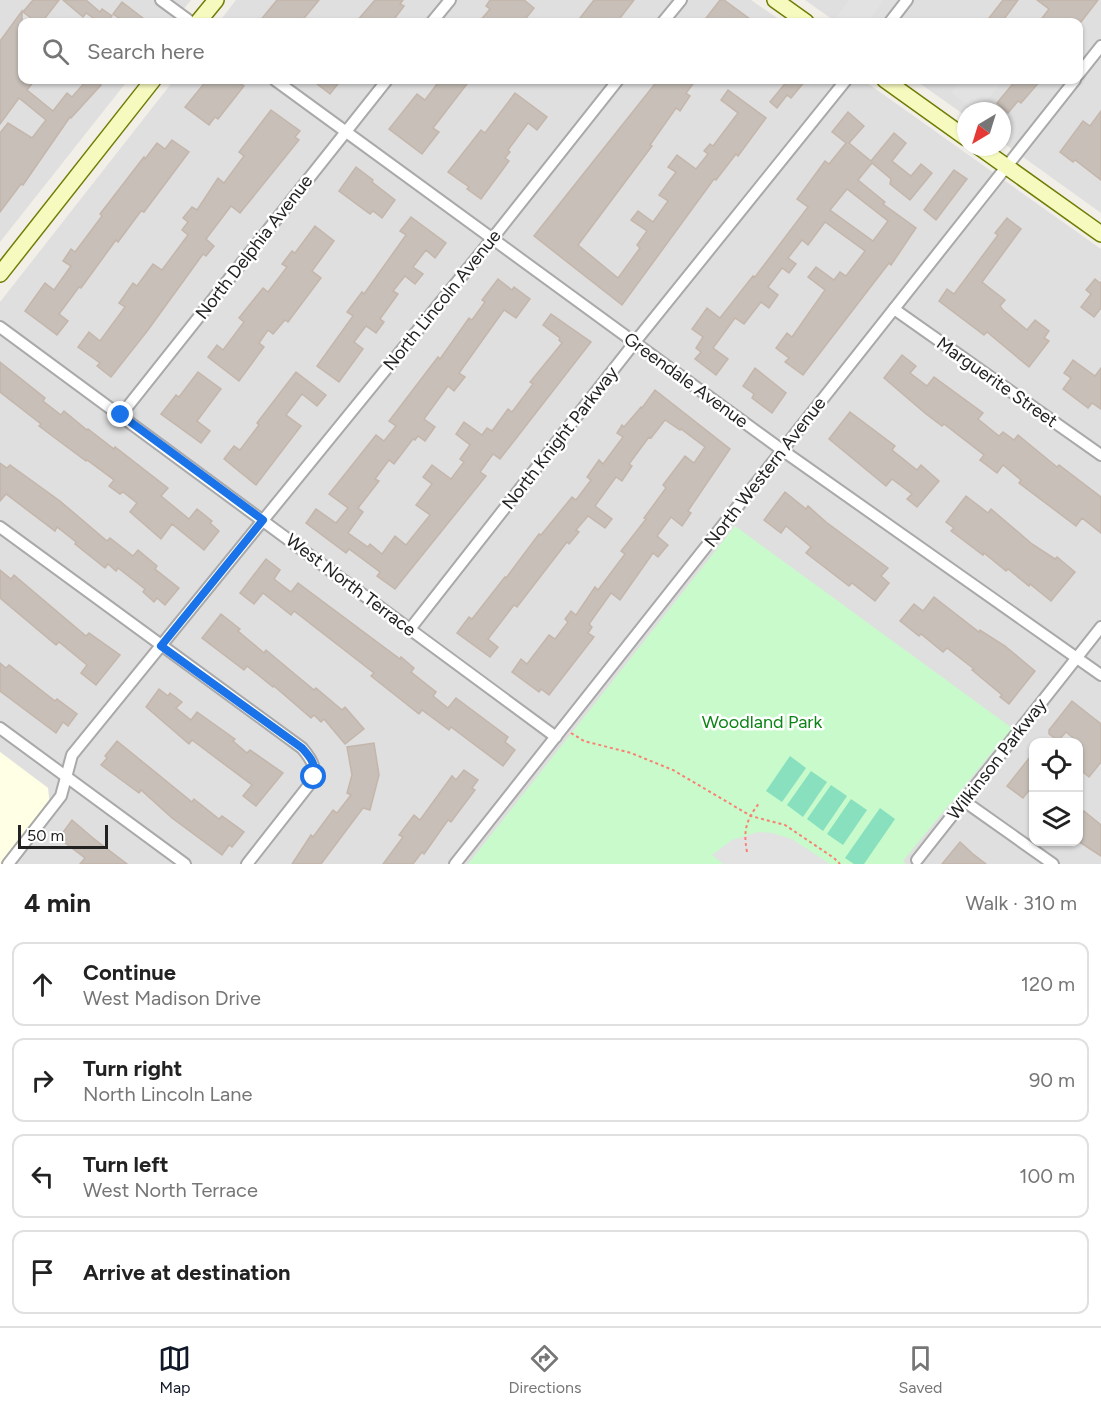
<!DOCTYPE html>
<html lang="en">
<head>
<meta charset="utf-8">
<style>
	body { margin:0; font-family:Figtree,sans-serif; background:#f6f6f6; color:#222 }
	.controls { position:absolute; right:18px; bottom:18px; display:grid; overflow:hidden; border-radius:12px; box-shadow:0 2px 4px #0004 }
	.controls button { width:54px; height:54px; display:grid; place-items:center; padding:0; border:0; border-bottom:2px solid #e0e0e0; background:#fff; color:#222; font:30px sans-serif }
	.compass { position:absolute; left:957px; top:102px; width:54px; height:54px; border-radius:50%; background:#fff; box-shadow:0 2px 4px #0004; rotate:218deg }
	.scale { position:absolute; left:18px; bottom:15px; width:90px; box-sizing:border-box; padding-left:6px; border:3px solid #222; border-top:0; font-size:16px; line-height:21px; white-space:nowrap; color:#222; -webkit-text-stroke:4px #fff; paint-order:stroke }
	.stop { position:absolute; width:18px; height:18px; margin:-14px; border:4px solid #1a73e8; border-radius:50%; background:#fff }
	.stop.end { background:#1a73e8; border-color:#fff; box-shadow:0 2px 6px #0008 }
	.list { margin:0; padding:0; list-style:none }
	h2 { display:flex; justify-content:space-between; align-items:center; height:78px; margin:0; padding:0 24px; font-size:26px }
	h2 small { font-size:20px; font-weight:400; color:#767676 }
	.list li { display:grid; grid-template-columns:39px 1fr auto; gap:18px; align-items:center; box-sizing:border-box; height:84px; margin:0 12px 12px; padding:0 12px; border:2px solid #e0e0e0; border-radius:12px }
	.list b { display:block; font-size:22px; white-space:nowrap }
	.list p { margin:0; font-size:20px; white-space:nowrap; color:#767676 }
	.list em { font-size:20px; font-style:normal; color:#767676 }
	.icon { flex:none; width:33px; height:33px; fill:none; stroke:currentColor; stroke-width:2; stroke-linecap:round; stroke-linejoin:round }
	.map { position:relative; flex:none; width:1101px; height:864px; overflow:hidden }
	.search { position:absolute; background:#fff; box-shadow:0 2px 4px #0004; left:18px; right:18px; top:18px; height:66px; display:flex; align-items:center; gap:15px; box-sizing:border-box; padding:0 21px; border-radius:12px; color:#767676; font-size:22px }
	.sheet { height:462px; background:#fff }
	nav { display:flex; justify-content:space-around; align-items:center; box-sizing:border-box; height:84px; border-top:2px solid #e0e0e0; background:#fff; font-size:16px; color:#767676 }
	nav a { display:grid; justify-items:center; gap:3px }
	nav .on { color:#111827 }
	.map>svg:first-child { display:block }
	.residential { fill:#e0dfdf; fill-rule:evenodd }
	.education { fill:#ffffe5 }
	.park { fill:#c8facc }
	.pitch { fill:#88e0be }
	.parking { fill:#e2e2e2 }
	.building { fill:#c7bfb8; stroke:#c4b6ab; stroke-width:1.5; fill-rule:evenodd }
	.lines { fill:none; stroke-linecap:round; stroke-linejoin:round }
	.street-casing { stroke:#a9a9a9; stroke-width:14 }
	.secondary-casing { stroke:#707d05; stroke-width:18 }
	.path { stroke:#fa8072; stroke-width:2; stroke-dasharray:3 3; stroke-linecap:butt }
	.street { stroke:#fff; stroke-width:10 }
	.secondary { stroke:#f7fabf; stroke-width:15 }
	.route { stroke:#1a73e8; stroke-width:8 }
	.labels { text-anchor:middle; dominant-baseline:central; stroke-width:5; stroke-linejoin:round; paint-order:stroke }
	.street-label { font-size:18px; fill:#222; stroke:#fff }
	.park-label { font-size:18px; fill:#0c8416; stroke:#fff }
</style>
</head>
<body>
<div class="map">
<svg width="1101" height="864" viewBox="0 0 1101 864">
	<rect width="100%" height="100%" fill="#f2efe9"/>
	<g class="residential">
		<polygon points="0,0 191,0 173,22 22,22 22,80 128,80 0,242"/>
		<polygon points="236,0 751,0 783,22 219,22"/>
		<polygon points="805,0 1101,0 1101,213 1002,142 1002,111 966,111 966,116 915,80 1078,80 1078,22 836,22"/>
		<path d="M174 80H863L1101 249V864H4L48 788 0 752V302ZM1034 742H1078V842H1034Z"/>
	</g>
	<polygon class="education" points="0,752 48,788 50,806 4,864 0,864"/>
	<polygon class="park" points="735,526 1012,728 903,861 906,864 468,864"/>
	<g class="pitch">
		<polygon points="790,756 806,768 782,802 766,791"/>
		<polygon points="811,771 827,782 803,817 787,805"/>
		<polygon points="831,785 847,796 823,831 807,819"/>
		<polygon points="851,799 867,810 843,845 827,834"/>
		<polygon points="880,808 895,819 864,864 854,864 845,858"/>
	</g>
	<g class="parking">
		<polygon points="849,0 884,0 868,22 837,22 834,20"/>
		<polygon points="961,80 1003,80 979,111 975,111 951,93"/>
		<polygon points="758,832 772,833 792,839 830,864 723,864 712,855 732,840"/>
	</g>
	<g class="building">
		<polygon points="33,0 59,0 42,22 36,22 23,12"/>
		<polygon points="63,0 86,0 100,12 102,9 112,16 107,22 99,22 86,13 83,17"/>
		<polygon points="277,0 319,0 301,22 259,22"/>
		<polygon points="375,0 403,0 400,4 404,6 392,22 356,22"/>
		<polygon points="490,0 524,0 534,8 523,22 479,22 490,9 486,6"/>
		<polygon points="594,0 634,0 617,22 587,22 580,18"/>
		<polygon points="720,0 724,0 754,22 703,22"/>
		<polygon points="1003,0 1018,0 1002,22 986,22"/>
		<polygon points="1037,0 1098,0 1081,22 1039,22 1049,9"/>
		<polygon points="122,2 148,22 125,22 113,14"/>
		<polygon points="22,11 22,80 35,80 27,90 53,111 67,93 72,97 87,80 94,80 101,85 71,118 70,117 23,185 21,184 0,212 0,133 8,123 32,138 46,120 19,98 0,124 0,41"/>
		<polygon points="207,80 234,80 244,86 218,119 215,117 209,125 185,107"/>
		<polygon points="312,80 341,80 330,94"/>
		<polygon points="440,80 470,80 433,128 439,132 422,154 389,129 417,94 425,100"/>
		<polygon points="658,80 696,80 686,93 690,96 680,111 676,108 650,145 652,146 578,245 618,278 640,248 637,245 647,231 631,220 638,211 653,222 668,201 659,195 676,172 668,167 677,155 696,169 708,154 704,151 710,144 713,146 738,113 721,100 728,90 766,118 738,156 736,154 716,180 714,179 622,305 534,236"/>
		<polygon points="788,80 806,80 791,98 787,95 777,108 770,102"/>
		<polygon points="1016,80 1041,80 1021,103 1018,101 1008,113 997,103"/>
		<polygon points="515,93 547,117 537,130 528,123 508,150 510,152 505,158 509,161 481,199 467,189 469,187 448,172 481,130 485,133"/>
		<polygon points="271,110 300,131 295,137 299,140 240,213 231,206 206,239 214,246 206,256 203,254 148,330 111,377 97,366 100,363 78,347 89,332 100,341 125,307 119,303 133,283 137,286 153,264 162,270 188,235 182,230 188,222 183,218 192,207 197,210 218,178 224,183 244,156 239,152"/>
		<polygon points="1101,111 1101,180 1075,160 1073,162 1060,152 1083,121 1090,126"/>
		<path d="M848 112 864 126 849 143 871 161 894 133 906 143 892 161 911 176 921 164 932 173 910 200 890 184 891 179 872 163 858 180 885 202 883 204 916 228 891 265 889 263 803 375 785 362 789 358 776 348 787 333 792 337 825 290 808 277 816 267 834 280 840 272 846 276 865 251 825 222 808 245 802 240 788 258 796 264 789 273 782 268 768 287 778 295 769 308 761 302 744 324 735 318 713 348 728 359 716 375 695 359 701 352 696 348 703 337 692 329 707 308 720 318 753 276 755 277 808 207 797 199 825 161 829 164 846 143 832 132ZM847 189 888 221 873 241 830 210Z"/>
		<polygon points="172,140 189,152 144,212 141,211 118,242 116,240 81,288 79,287 59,314 68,321 57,335 25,311 45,283 54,290 71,266 63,261 71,249 75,252 102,216 100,214 144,157 145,159 157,143 165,149"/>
		<polygon points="356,167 373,180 372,182 395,200 382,218 373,211 370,214 339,191"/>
		<polygon points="954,170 967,179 936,220 924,210"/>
		<polygon points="411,217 446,243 435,258 426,250 413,267 423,274 415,284 405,276 393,291 398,294 380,319 384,322 376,333 366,326 354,342 363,349 339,382 317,366 353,316 347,312 362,292 364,294 406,235 400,231"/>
		<polygon points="1007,218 1021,229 982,282 1005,300 1000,306 1003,310 1027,330 1035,320 1049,331 1044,338 1049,341 1029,367 987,332 984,335 939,301 947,289 954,294 998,235 995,233"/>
		<polygon points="315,226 334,241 312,271 321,278 288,322 285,320 273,334 268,330 259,343 264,347 239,381 208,357 217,345 223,350 244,322 239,318 263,288 268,292 287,267 282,264 292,251 295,253"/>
		<polygon points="498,279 512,290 514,287 530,299 516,318 504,310 459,373 465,377 454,391 448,386 424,419 435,427 425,441 418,436 415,440 413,439 394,464 389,460 375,479 379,481 358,508 363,512 348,533 368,547 370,544 382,554 395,536 406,545 430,515 416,505 432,484 423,477 432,465 451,479 464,462 460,459 470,445 456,434 464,422 482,435 487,428 492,431 508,409 512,412 533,384 530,382 562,343 559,340 560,338 543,325 551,314 591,342 500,459 493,454 480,472 486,476 395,589 377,576 380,572 349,549 346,553 306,523 316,509 336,523 348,508 329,494 376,435 384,441 396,426 389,421 438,357 440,359 469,318 472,320 485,302 482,300"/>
		<polygon points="1095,279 1100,283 1101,282 1101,308 1094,317 1081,307 1091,294 1086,290"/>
		<polygon points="902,355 916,366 910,373 927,386 934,377 983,413 978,419 999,436 1003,432 1014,440 1018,435 1057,467 1059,465 1101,497 1101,533 1082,518 1076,526 1019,483 1021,480 1003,465 997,473 980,460 984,455 944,424 942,426 926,414 884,378"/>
		<polygon points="1073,360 1095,376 1101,368 1101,409 1092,403 1088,408 1063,389 1071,378 1064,373"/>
		<polygon points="0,362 45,398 43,401 61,415 64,411 87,430 88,429 114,449 115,447 168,488 161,496 189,519 197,509 212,521 210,523 219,531 204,550 172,524 161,539 130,512 137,503 123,492 120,494 109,486 114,480 87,460 86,461 59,441 39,426 41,424 0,392"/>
		<polygon points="755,368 786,393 772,413 752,398 754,394 743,386"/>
		<polygon points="198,372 221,389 197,421 210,431 201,443 161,414 176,395 179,397"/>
		<polygon points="296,372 326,395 317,406 302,394 286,415 301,426 256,485 224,459 234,446 240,450 259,425 257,423"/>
		<polygon points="655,390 730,449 688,511 691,513 682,526 671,517 657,536 668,545 658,557 653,553 620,600 611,593 589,624 592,627 588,633 594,637 549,695 541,689 539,692 512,672 521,659 527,664 549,635 555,639 568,622 565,619 571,611 576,615 595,587 598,590 625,554 621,551 646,519 644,518 666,488 663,485 685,456 694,463 705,447 681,429 680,430 665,420 651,438 649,437 629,464 632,466 622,481 616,477 595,506 612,519 605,528 588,516 576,530 579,532 569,544 567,542 517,607 514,605 488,639 498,647 490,657 457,633 469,617 472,619 505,577 506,578 539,534 541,535 572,497 576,500 591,480 587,477 599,460 603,464 623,437 617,433 622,425 624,427 641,407 642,408"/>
		<polygon points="850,412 895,446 892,450 917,470 921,465 939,481 917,507 907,499 912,494 892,479 886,486 829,439"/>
		<polygon points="0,463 7,468 10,465 60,501 107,541 110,538 133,556 138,550 157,566 155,569 179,588 165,605 157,598 154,602 143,592 145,589 118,568 116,571 108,564 105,568 75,544 76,542 57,527 55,531 6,494 0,501"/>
		<polygon points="785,492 806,509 808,506 826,522 888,568 881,576 889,583 875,601 852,583 849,586 806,553 811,547 786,526 781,533 764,520"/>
		<polygon points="966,496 988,513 991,509 1032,544 1055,559 1057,557 1075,572 1051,601 1030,584 1029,586 1008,569 1006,571 984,553 983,555 951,531 954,528 946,522"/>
		<polygon points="266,559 280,570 274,579 291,592 298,583 400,659 401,657 414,668 411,672 436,692 433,696 448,708 456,698 508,737 505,742 515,750 503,766 451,727 449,730 422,710 419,714 371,676 374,673 294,611 291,615 263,593 254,604 240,593"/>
		<polygon points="0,570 11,579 14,575 86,636 89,633 120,655 96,685 81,673 87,665 59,642 56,645 0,598"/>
		<polygon points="934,597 979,632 980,630 1005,646 1035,671 1009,704 1000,697 1002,695 972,670 974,669 947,648 943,652 921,634 919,636 900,621 914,604 923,611"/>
		<polygon points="221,614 240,629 238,631 264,653 266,650 314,690 316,688 342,710 345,707 364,729 345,744 324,719 321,722 314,715 311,718 274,686 273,687 247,666 244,670 202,638"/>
		<polygon points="0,663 6,668 9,665 55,701 57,699 77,714 68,726 63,722 56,733 0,691"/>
		<polygon points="159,689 168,696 170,693 182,702 176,708 191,720 197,712 235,739 233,741 247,753 250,750 283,773 256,806 243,796 252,785 192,740 189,744 146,707"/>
		<polygon points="1072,701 1101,724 1101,762 1089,777 1078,768 1078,742 1066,732 1058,741 1049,734 1049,730"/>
		<polygon points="117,741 192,802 194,799 219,819 222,816 244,832 232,847 229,845 222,855 172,818 141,790 139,793 101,765 107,758 105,756"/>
		<polygon points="374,743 379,775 370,810 363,808 321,864 292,864 311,835 313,837 333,810 337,813 351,795 347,793 352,775 347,747"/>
		<polygon points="1034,752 1034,784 1023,798 1007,786"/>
		<polygon points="464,770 478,780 472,788 475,790 451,822 448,820 424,854 422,852 413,864 383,864 403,837 399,835 414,815 420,820 452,776 456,780"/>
		<polygon points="1084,811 1101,825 1101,856 1078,841 1078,819"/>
		<polygon points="72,820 93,838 127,864 80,864 85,858 64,842 66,839 61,835"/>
		<polygon points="960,842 973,854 986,864 942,864"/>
	</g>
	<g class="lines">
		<defs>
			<g id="street">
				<polyline points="161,0 191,22"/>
				<polyline points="432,22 450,0"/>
				<polyline points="663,22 681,0"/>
				<polyline points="890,22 907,0"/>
				<polyline points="1078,75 1101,46"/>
				<polyline points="275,80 782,450 1101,675"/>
				<polyline points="894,309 1101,455"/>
				<polyline points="0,327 556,737"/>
				<polyline points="121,415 387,80"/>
				<path d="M0 527 302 748C313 761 318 769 309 785L247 864"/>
				<polyline points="410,629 635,342 846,80"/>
				<polyline points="0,728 185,864"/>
				<polyline points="964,801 1053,864"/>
				<polyline points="917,860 1101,627"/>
				<polyline points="8,864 61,796 72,755 492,239 618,80"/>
				<polyline points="455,864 1075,80"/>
			</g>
			<g id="secondary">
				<polyline points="775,0 806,22"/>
				<polyline points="198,22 216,0"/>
				<polyline points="885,80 966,138"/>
				<polyline points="979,147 1101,234"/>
				<polyline points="0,274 153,80"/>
			</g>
		</defs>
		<use href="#street" class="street-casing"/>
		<use href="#secondary" class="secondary-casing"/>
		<g class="path">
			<polyline points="571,733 584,741 631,753 673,770 751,816 785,825 834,858 840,864"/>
			<path d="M747 852C743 830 746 820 760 802"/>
		</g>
		<use href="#street" class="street"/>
		<use href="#secondary" class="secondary"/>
	</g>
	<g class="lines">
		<path class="route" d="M121 415 263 520 161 646 302 748C310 757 316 763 314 777"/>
	</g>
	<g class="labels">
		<g class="street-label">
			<text transform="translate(254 247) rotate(-52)">North Delphia Avenue</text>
			<text transform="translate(442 300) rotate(-51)">North Lincoln Avenue</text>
			<text transform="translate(686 380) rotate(36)">Greendale Avenue</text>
			<text transform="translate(997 382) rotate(35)">Marguerite Street</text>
			<text transform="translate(560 438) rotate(-52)">North Knight Parkway</text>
			<text transform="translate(765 472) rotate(-52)">North Western Avenue</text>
			<text transform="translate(351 585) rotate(37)">West North Terrace</text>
			<text transform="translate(997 759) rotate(-52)">Wilkinson Parkway</text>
		</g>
		<g class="park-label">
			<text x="762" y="722">Woodland Park</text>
		</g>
	</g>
</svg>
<div class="controls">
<button><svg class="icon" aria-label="locate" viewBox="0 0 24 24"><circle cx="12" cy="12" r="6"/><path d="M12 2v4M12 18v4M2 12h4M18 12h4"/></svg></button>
<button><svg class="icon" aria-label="layers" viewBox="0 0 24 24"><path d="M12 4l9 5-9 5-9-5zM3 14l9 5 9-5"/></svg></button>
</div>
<svg class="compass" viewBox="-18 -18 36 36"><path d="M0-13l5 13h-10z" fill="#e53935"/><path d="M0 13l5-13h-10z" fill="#767676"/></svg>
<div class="scale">50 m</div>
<div class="stop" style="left:314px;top:777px"></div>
<div class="stop end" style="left:121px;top:415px"></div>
<div class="search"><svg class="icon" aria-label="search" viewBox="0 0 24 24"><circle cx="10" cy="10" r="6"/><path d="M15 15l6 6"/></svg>Search here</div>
</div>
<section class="sheet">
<h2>4 min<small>Walk · 310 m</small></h2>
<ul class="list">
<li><svg class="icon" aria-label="ahead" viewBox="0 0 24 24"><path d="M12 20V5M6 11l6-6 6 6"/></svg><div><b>Continue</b><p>West Madison Drive</p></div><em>120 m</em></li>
<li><svg class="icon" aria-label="right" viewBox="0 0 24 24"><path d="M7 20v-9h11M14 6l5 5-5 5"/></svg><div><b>Turn right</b><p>North Lincoln Lane</p></div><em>90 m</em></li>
<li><svg class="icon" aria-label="left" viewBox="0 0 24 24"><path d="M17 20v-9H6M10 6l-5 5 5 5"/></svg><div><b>Turn left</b><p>West North Terrace</p></div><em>100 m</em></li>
<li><svg class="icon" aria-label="arrive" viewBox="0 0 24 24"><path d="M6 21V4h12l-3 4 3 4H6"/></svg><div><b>Arrive at destination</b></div></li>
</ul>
</section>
<nav>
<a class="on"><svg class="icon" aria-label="map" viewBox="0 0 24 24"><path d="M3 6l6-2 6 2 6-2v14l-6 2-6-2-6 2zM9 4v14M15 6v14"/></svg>Map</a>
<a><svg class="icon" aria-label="directions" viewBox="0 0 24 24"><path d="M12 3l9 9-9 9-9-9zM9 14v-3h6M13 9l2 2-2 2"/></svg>Directions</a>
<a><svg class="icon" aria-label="saved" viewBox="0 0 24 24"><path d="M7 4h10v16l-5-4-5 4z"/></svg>Saved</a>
</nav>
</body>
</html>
